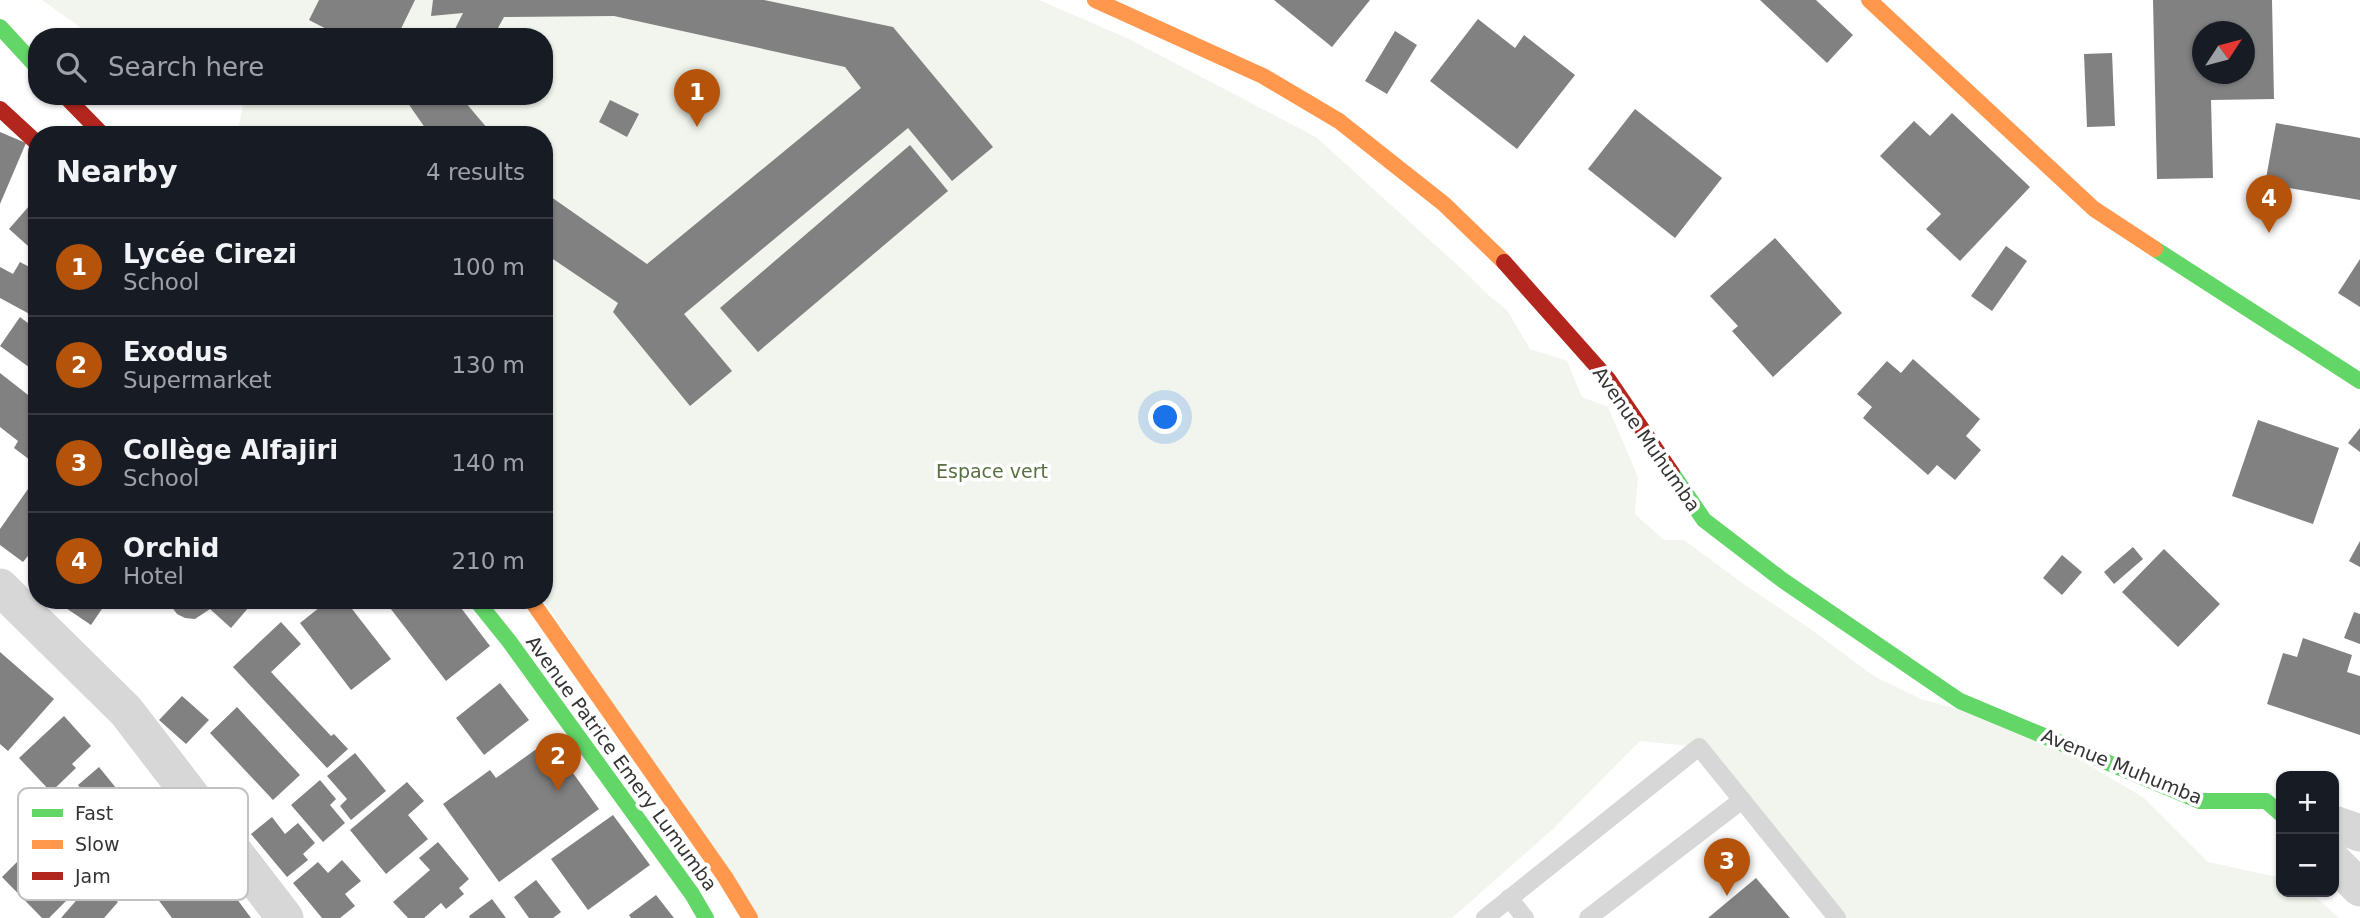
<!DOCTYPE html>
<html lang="en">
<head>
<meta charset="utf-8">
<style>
	body { margin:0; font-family:"DejaVu Sans",sans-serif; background:#20242c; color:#f1f3f6 }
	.controls { position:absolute; right:21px; bottom:21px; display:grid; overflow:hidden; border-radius:14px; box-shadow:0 2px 5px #0004 }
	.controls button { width:63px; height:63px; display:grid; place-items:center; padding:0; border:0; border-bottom:2px solid #363941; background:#171b24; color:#f1f3f6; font:35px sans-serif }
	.compass { position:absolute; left:2192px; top:21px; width:63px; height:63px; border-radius:50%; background:#171b24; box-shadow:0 2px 5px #0004; rotate:54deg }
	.you { position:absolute; left:1166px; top:418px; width:24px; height:24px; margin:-18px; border:5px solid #fff; border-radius:50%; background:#1a73e8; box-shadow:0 0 0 10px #1a73e833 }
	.badge { display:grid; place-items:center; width:46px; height:46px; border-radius:50%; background:#b45309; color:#fff; font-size:23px; font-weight:700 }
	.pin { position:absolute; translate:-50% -58px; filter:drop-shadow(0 2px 4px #0008) }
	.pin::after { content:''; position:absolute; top:37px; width:24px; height:21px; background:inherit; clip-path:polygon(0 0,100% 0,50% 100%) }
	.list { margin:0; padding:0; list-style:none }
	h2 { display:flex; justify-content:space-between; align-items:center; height:91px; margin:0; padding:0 28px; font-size:30px }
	h2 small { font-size:23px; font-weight:400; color:#9ea1a6 }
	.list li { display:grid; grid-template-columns:46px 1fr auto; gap:21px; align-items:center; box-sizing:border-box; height:98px; padding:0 28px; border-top:2px solid #363941 }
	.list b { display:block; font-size:26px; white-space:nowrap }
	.list p { margin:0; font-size:23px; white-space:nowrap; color:#9ea1a6 }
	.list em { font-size:23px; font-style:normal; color:#9ea1a6 }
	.icon { flex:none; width:38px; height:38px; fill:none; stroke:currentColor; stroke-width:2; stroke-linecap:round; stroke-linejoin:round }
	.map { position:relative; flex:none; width:2360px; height:918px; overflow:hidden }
	.search { position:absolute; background:#171b24; box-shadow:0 2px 5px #0004; left:28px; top:28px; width:525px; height:77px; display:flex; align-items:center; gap:18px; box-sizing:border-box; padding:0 24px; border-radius:28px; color:#9ea1a6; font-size:26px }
	.panel { position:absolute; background:#171b24; box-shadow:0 2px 5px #0004; left:28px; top:126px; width:525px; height:483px; border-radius:28px }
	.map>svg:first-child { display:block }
	.green { fill:#f1f5ed }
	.building { fill:#818181; fill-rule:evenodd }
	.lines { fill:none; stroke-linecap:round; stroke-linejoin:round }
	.lane { stroke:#d7d7d7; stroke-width:18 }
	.street { stroke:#d7d7d7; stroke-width:37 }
	.fast { stroke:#63d668; stroke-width:16 }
	.slow { stroke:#ff974d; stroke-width:16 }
	.jam { stroke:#b3261e; stroke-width:16 }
	.labels { text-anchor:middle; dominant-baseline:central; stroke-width:7; stroke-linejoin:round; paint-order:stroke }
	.street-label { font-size:19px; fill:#333; stroke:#fff }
	.park-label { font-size:19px; fill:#56703f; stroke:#fff }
	.key { fill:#fff; stroke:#c2c2c2; stroke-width:2 }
	.key-label { font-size:19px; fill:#333 }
</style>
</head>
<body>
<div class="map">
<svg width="2360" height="918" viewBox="0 0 2360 918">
	<rect width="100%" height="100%" fill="#fff"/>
	<polygon class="green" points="42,0 1039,0 1129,39 1316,137 1465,272 1487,294 1507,310 1530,349 1567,361 1582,397 1608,407 1638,477 1635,514 1664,540 1684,540 1745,585 1809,628 1874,676 1921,699 2027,728 2144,798 2208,862 2281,878 2281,892 2310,892 2339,918 1844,918 1700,747 1640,741 1553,829 1452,918 748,918 544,600 544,135 237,135 243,106 227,96 544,96 544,37 94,37"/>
	<g class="building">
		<polygon points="319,0 415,0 397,37 342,37 309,20"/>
		<polygon points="433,0 764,0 893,27 993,147 952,181 908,128 684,314 732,371 690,406 613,312 618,303 544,253 544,192 647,264 861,88 845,67 614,16 504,17 493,37 451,37 463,13 431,16"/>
		<polygon points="1274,0 1370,0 1332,47"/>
		<polygon points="1760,0 1816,0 1853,35 1827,63"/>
		<path d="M2153 0H2272L2274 99 2211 100 2213 178 2157 179ZM2202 32H2244V74H2202Z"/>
		<polygon points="1478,19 1515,48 1524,35 1575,75 1517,149 1430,81"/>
		<polygon points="1395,31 1417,45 1387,94 1365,81"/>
		<polygon points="2112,53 2115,126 2087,127 2084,54"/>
		<polygon points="403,96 460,96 493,135 430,135"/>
		<polygon points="610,100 639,114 627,137 599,122"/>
		<polygon points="1635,109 1722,178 1675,238 1588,169"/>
		<polygon points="1952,113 2030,187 1960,261 1926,229 1941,214 1880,156 1914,121 1930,136"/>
		<polygon points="2276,123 2360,138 2360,200 2265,184"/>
		<polygon points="0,132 26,143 0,204"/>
		<polygon points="910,145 948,191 758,352 720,308"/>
		<polygon points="37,197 37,254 9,229"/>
		<polygon points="1775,238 1842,313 1773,377 1732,331 1738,326 1710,296"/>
		<polygon points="2006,246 2027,261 1992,311 1971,296"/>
		<polygon points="2360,259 2360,307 2338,293"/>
		<polygon points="20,262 37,271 37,318 0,298 0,267 13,274"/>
		<polygon points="20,317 37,330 37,373 0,346"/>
		<polygon points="1913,359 1980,419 1966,436 1981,450 1955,480 1937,465 1928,475 1863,418 1872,407 1857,394 1887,361 1901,373"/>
		<polygon points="0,373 37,402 37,452 30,460 14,448 18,441 0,427"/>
		<polygon points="2258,420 2339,448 2313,524 2232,496"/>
		<polygon points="2360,428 2360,452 2348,443"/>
		<polygon points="28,489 37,495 37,545 23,562 0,545 0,529"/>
		<polygon points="2360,541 2360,567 2349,561"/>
		<polygon points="2133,547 2143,559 2114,584 2104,572"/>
		<polygon points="2164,549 2220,604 2178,647 2122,592"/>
		<polygon points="2062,555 2082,572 2062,595 2043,578"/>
		<polygon points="63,600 108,600 91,625 60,604"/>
		<polygon points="170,600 255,600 231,628 210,609 195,619 185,618 177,614 171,606"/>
		<polygon points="329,600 345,600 391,659 351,690 300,623"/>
		<polygon points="384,600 455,600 490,646 446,681"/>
		<polygon points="2354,612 2360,614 2360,644 2344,638"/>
		<polygon points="281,622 301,644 271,672 331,736 334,734 348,749 327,768 233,667"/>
		<polygon points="2303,638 2352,655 2347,672 2360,676 2360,735 2267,704 2283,653 2297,657"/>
		<polygon points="0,652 54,699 8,751 0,744"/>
		<polygon points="500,683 529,720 484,755 456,718"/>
		<polygon points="182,696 209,720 186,744 159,720"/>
		<polygon points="237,707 300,775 273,800 210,733"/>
		<polygon points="64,716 91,746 72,764 76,768 51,792 19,758"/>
		<polygon points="549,740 599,809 499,882 443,804 490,770 496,778"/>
		<polygon points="355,753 386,791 351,820 340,806 347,799 327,776"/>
		<polygon points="99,767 168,852 134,880 101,841 95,846 67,813 87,797 78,785"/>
		<polygon points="320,780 336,799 330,805 345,823 323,842 291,805"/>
		<polygon points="407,782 424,801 408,815 428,839 386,874 350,830"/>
		<polygon points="613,815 650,865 588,910 551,859"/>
		<polygon points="272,817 285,834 298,823 315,843 303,854 308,860 287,877 251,834"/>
		<polygon points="52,827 87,863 71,878 80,887 49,918 42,918 2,877"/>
		<polygon points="438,842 469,879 459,888 464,894 446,909 441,903 424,918 408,918 393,902 430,870 419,858"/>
		<polygon points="342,860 361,881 345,894 355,906 340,918 322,918 293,883 318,862 328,873"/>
		<polygon points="197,868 220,899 231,891 251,918 172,918 157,898"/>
		<polygon points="1756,878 1790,918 1708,918"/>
		<polygon points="536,880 561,912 553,918 529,918 514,897"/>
		<polygon points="93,881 118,902 104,918 61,918"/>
		<polygon points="656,895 674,918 631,918 629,915"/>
		<polygon points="492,899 506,918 470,918 469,916"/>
	</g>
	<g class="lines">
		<g class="lane">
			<polyline points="1509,898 1525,918"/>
			<polyline points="1485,918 1699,747 1742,800"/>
			<polyline points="1588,918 1742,800 1837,918"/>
		</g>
		<g class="street">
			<polyline points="0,587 126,711 285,918"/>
			<polyline points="2334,824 2360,833"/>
			<polyline points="2334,862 2360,888"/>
		</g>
		<g class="fast">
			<polyline points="0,27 37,67"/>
			<polyline points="2155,249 2360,381"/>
			<polyline points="1672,473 1704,520 1781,579 1960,701 2200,801 2266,801 2281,814"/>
			<polyline points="476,600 509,641 692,894 706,918"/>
		</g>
		<g class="slow">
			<polyline points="1095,0 1263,76 1339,121 1444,204 1504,262"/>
			<polyline points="1869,0 2094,209 2155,249"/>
			<polyline points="531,600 725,877 750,918"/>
		</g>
		<g class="jam">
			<polyline points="65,96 103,135"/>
			<polyline points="0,109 37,143"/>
			<polyline points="1504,262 1608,379 1672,473"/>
		</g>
	</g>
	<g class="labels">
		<g class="street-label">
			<text transform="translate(1647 439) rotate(55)">Avenue Muhumba</text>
			<text transform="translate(622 763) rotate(54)">Avenue Patrice Emery Lumumba</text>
			<text transform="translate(2122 766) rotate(22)">Avenue Muhumba</text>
		</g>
		<g class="park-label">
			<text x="992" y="471">Espace vert</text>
		</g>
	</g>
	<rect x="18" y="788" width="230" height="112" rx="10" class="key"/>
	<rect x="32" y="809" width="31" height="8" fill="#63d668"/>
	<rect x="32" y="840" width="31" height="9" fill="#ff974d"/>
	<rect x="32" y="872" width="31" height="8" fill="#b3261e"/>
	<g class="key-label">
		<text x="75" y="820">Fast</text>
		<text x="75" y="851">Slow</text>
		<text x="75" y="883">Jam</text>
	</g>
</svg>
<div class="controls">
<button>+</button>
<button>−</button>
</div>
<svg class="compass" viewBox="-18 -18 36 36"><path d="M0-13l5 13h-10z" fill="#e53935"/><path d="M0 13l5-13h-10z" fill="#9ea1a6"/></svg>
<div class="you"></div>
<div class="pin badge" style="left:697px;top:127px">1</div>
<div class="pin badge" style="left:558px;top:791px">2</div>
<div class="pin badge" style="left:1727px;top:896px">3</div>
<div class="pin badge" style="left:2269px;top:233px">4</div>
<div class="search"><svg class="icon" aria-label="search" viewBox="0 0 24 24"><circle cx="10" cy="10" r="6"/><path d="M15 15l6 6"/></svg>Search here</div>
<section class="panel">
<h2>Nearby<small>4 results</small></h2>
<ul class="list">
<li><span class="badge">1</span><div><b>Lycée Cirezi</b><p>School</p></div><em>100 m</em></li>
<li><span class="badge">2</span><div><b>Exodus</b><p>Supermarket</p></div><em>130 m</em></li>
<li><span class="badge">3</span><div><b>Collège Alfajiri</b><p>School</p></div><em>140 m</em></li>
<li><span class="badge">4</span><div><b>Orchid</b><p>Hotel</p></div><em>210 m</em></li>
</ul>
</section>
</div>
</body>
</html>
